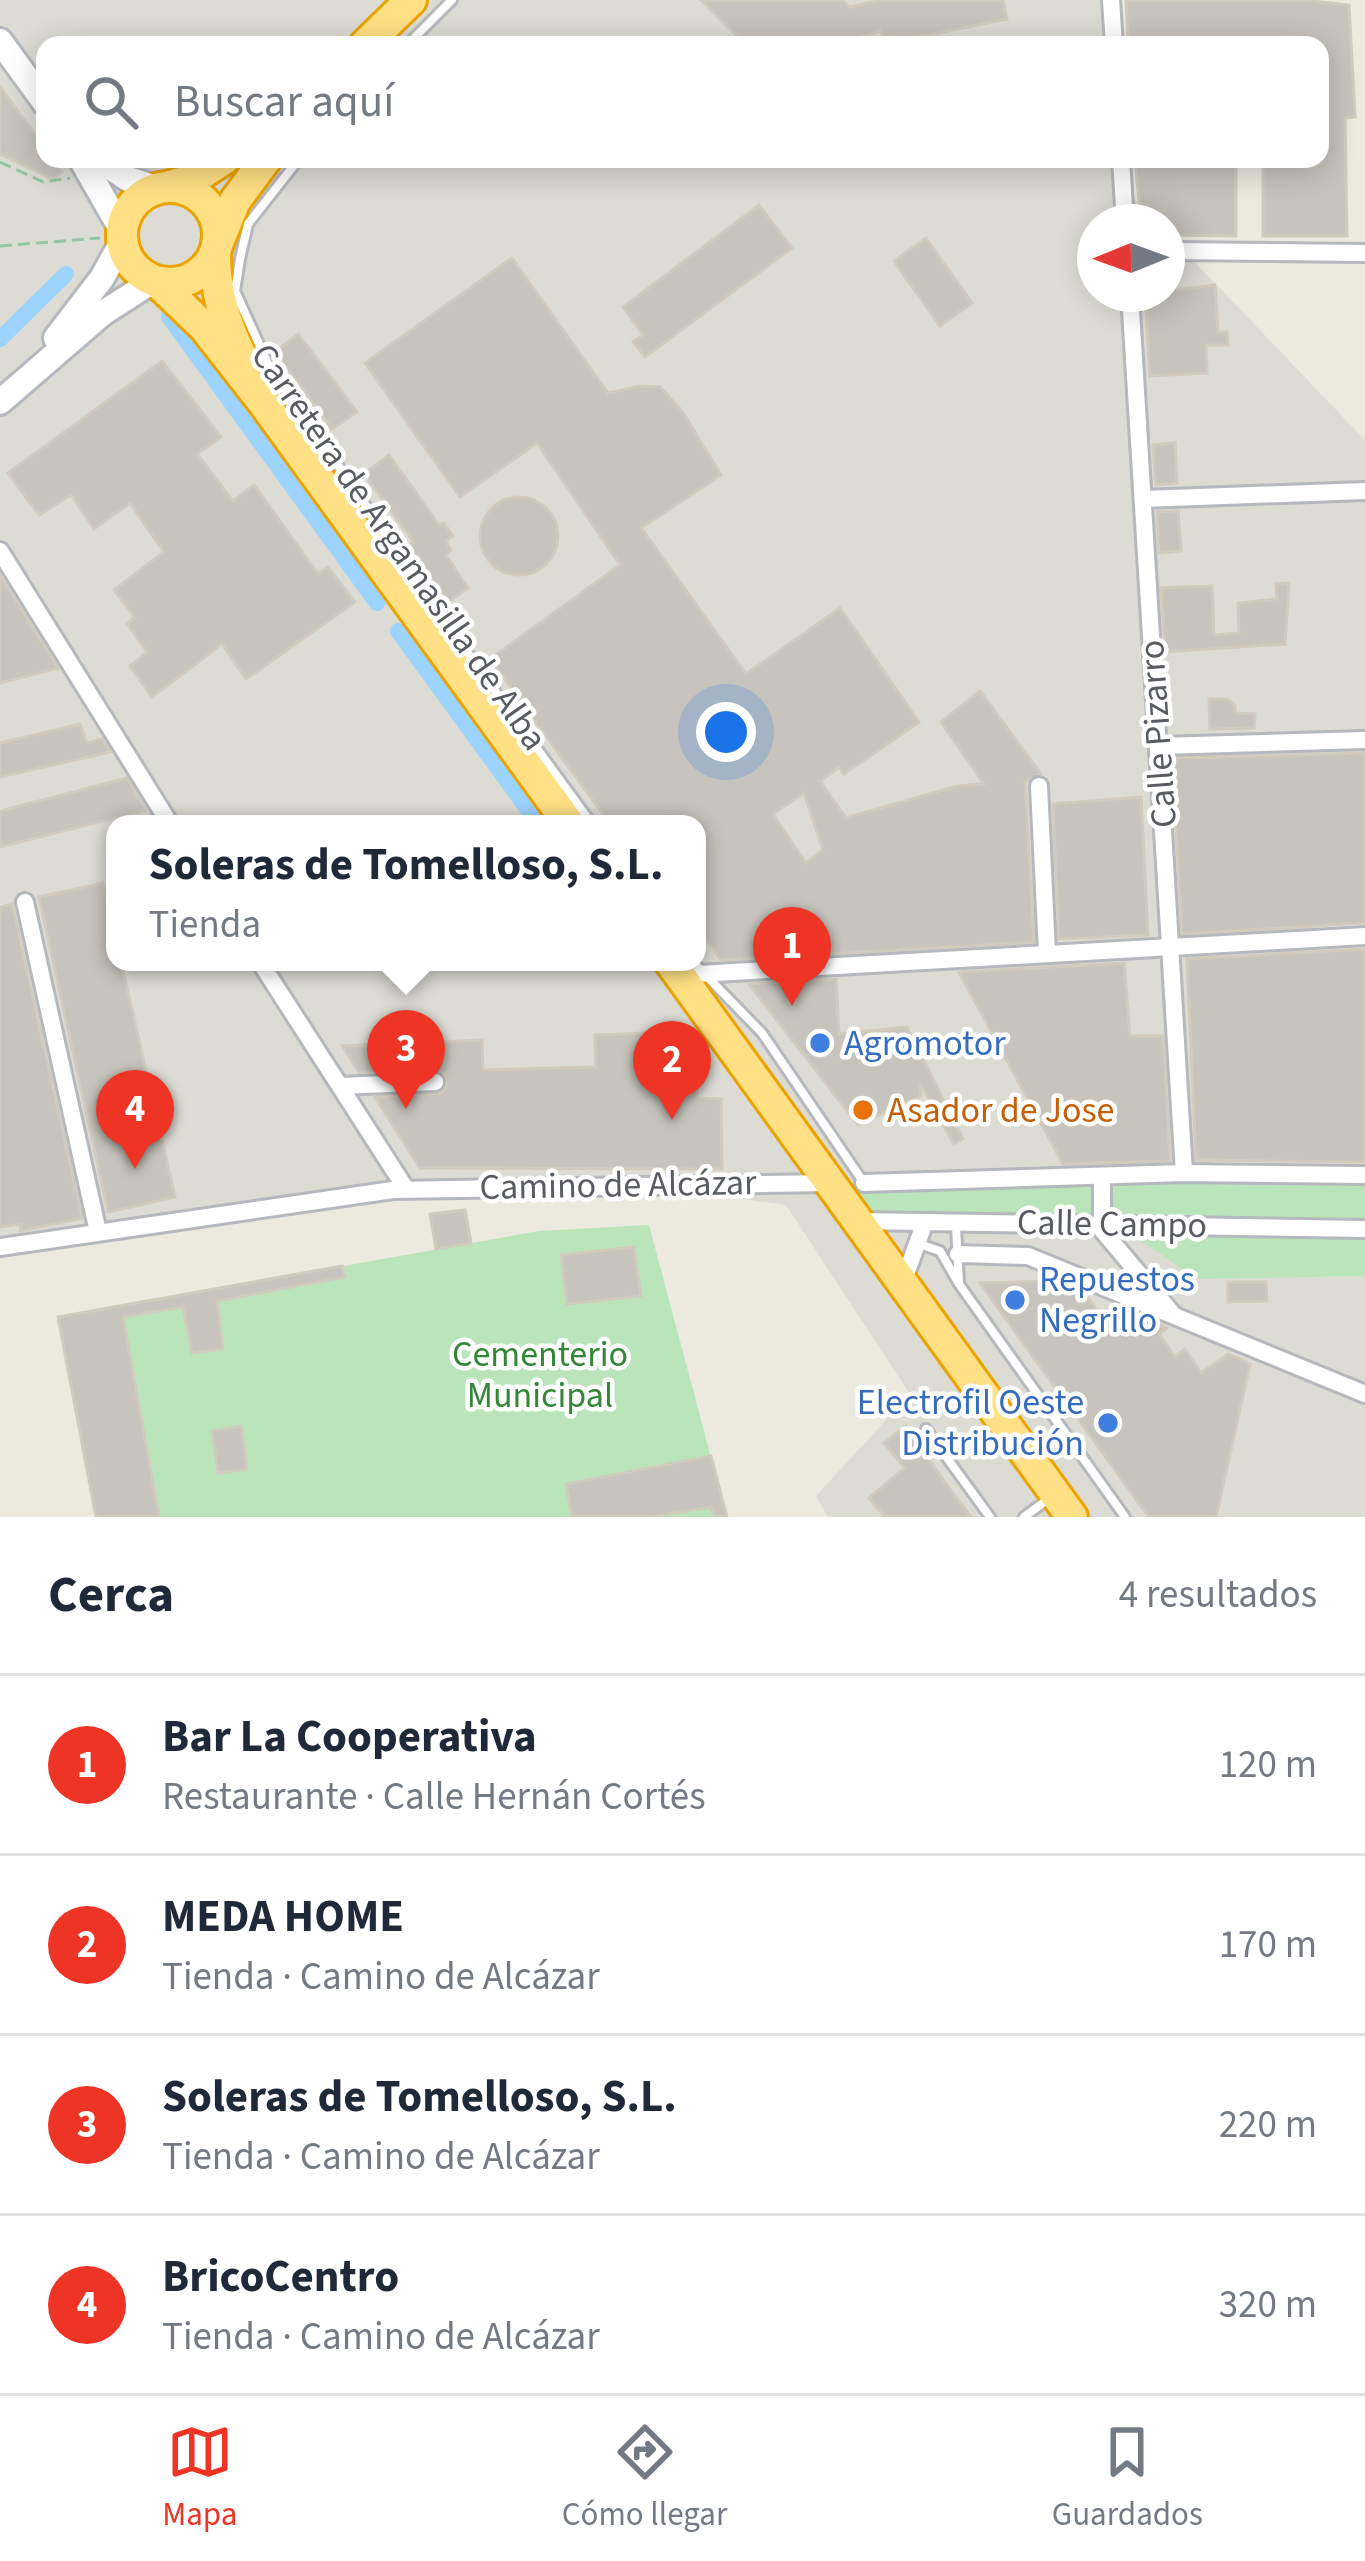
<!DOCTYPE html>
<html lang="es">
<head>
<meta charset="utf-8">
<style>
	body { margin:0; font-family:"Source Sans 3",sans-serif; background:#f6f6f7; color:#1f2937 }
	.compass { position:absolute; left:1077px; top:204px; width:108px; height:108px; border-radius:50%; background:#fff; box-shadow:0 6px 30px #0003; rotate:269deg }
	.you { position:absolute; left:726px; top:732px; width:42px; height:42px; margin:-30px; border:9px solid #fff; border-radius:50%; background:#1a73e8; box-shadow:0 0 0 18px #1a73e833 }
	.badge { display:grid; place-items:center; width:78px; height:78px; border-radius:50%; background:#ee3424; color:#fff; font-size:39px; font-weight:700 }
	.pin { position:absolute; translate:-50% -99px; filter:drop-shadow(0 3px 6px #0008) }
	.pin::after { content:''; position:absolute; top:63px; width:42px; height:36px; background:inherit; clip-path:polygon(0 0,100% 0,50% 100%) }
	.popup { position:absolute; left:106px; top:815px; width:600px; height:156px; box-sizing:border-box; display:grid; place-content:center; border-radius:24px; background:#fff; filter:drop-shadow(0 3px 9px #0005); font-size:39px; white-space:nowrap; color:#747a83 }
	.popup b { font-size:45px; color:#1f2937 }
	.popup::after { content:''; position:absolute; left:50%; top:100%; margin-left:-24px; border:24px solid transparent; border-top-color:#fff }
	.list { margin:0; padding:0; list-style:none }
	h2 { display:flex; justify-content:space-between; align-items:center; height:156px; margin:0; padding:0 48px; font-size:51px }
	h2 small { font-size:39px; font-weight:400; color:#747a83 }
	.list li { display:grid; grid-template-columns:78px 1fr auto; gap:36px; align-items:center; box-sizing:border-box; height:180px; padding:0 48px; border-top:3px solid #e0e1e3 }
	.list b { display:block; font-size:45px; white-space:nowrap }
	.list p { margin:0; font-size:39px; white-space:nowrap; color:#747a83 }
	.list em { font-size:39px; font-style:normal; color:#747a83 }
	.icon { flex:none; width:66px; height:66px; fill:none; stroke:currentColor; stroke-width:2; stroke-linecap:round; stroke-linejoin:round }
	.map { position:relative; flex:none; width:1365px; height:1517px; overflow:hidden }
	.search { position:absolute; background:#fff; box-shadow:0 6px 30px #0003; left:36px; right:36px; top:36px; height:132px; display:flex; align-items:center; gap:30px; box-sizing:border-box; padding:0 42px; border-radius:24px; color:#747a83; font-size:45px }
	.sheet { height:876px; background:#fff }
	nav { display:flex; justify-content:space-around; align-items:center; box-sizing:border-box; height:168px; border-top:3px solid #e0e1e3; background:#fff; font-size:33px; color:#747a83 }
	nav a { display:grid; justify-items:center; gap:6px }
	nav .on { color:#ee3424 }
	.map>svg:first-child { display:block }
	.industrial { fill:#dcdbd4; fill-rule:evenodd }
	.green { fill:#bae5bb }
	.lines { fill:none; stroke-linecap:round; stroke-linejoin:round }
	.canal { stroke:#9dd4ff; stroke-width:16 }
	.building { fill:#c7c4bd; stroke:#d1cbbe; stroke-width:3; fill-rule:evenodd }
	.lane-casing { stroke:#b5b8bd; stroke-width:14 }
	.street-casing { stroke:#b5b8bd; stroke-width:22 }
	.secondary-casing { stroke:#b5b9bf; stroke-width:30 }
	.highway-casing { stroke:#eca300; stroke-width:36 }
	.path { stroke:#93c6a2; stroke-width:3; stroke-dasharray:12 6; stroke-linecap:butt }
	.lane { stroke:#fff; stroke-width:8 }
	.street { stroke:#fff; stroke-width:16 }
	.secondary { stroke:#fff; stroke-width:24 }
	.highway { stroke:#ffe084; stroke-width:30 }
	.shop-dot { fill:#3f7fe0; stroke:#fff; stroke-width:4.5 }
	.food-dot { fill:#e8710a; stroke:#fff; stroke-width:4.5 }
	.labels { text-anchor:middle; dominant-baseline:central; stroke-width:9; stroke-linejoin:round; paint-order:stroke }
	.street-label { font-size:36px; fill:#585c61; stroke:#fff }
	.shop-label { font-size:36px; fill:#366cbe; stroke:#fff; text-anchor:start }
	.food-label { font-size:36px; fill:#c56008; stroke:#fff; text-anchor:start }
	.park-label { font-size:36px; fill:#328636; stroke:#fff }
</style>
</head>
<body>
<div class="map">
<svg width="1365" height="1517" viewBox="0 0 1365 1517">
	<rect width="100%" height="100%" fill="#ece9df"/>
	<path class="industrial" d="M0 0H1103L1106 45H45V159H1113L1114 177 1157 222H1095V294H1167V233L1365 440V860L1222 1074 1197 1278 1365 1276V1517H828L816 1496 910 1394 786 1205 645 1185 406 1189 0 1247ZM115 824H697V962H115Z"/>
	<g class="green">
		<polygon points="1184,1173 1365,1175 1365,1276 1197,1279 1118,1225 858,1221 830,1183"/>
		<polygon points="649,1225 727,1517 97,1517 58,1317 539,1231"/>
	</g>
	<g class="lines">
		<g class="canal">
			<polyline points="169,317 377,603"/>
			<polyline points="0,339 66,274"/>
			<polyline points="398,631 534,818"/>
		</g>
	</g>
	<g class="building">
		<polygon points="701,0 843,0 849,7 883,0 1003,0 1007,19 884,44 881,31 833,45 746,45"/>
		<polygon points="1126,0 1303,0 1349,5 1355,117 1345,118 1347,236 1263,236 1263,159 1320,159 1320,45 1128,45"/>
		<polygon points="0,87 45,148 45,159 53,159 62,172 53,179 0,154"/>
		<polygon points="1135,159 1236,159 1236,236 1167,235 1167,222 1141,222"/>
		<polygon points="759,205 792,248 645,357 633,342 643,335 623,307"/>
		<polygon points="926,238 972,303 940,326 894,261"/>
		<path d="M512 258 608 393 642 386 660 387 682 411 721 475 641 528 746 674 840 608 919 722 844 774 839 767 820 781 846 818 957 786 984 784 941 722 980 691 1041 774 1025 782 1034 942 721 960 703 934 697 939V824H610L490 659 620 565 537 443 460 497 365 363ZM804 793 823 850 806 863 773 814Z"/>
		<polygon points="1215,285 1218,332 1227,332 1228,345 1206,345 1207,373 1150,376 1145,294"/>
		<polygon points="298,334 357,412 332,429 275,352"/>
		<polygon points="162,361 221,437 197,454 233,501 254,485 318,574 328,567 355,602 246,679 222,644 152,697 130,666 147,652 127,624 135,617 114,590 164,552 130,503 94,529 71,495 39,515 8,473"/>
		<polygon points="1175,443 1177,483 1156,485 1153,445"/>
		<polygon points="389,455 439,525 444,523 453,536 446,541 451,550 446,555 468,588 448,602 408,546 414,542 364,474"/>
		<circle cx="519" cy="536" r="39"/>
		<polygon points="1178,511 1181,551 1159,553 1157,512"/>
		<polygon points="0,575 58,668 0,683"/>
		<polygon points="1289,583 1285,644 1165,652 1161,588 1212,586 1214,635 1239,633 1238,603 1277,599 1276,584"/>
		<polygon points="1209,699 1227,699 1235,706 1235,713 1255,714 1254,728 1210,729"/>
		<polygon points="80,724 87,743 102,739 110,752 0,777 0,743"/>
		<polygon points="1365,753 1365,923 1182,934 1172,758"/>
		<polygon points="127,778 146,810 0,847 0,811"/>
		<polygon points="1141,797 1148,935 1059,939 1053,804"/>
		<polygon points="103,883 115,937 115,962 121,962 175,1197 108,1212 39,897"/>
		<polygon points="12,904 82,1218 21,1231 20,1224 0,1227 0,907"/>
		<polygon points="1365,949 1365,1162 1196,1160 1187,959"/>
		<polygon points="1124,963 1130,1036 1163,1036 1170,1161 1063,1164 959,972"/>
		<polygon points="836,979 839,1034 907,1027 963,1139 954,1144 920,1083 921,1096 858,1125 749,984"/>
		<polygon points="672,1032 698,1067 697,1098 721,1099 722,1169 420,1168 375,1097 441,1093 447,1087 445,1074 434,1069 359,1072 342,1046 482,1040 483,1070 596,1067 595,1035"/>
		<polygon points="465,1210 471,1243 436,1249 430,1214"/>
		<polygon points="634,1247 641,1296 567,1304 561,1255"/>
		<polygon points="342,1266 345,1277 217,1301 223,1349 192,1353 183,1307 123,1317 159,1517 96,1517 58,1317"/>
		<polygon points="1054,1281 1086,1295 1101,1317 1114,1307 1167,1328 1159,1334 1175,1357 1185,1349 1201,1373 1228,1354 1250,1364 1216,1517 1149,1517 980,1283"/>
		<polygon points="1228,1282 1266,1282 1267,1301 1228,1302"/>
		<polygon points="241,1426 247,1469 218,1473 212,1431"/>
		<polygon points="906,1426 944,1481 971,1517 885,1517 869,1498 905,1468 884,1443"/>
		<polygon points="711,1456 727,1517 715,1517 711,1507 651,1517 572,1517 566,1484"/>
	</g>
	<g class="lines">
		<defs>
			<g id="lane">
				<polyline points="407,45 452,0"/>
				<polyline points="299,159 248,224 240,259 235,291 268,364 476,665 592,824"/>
				<polyline points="693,962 762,1033 864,1183"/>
				<polyline points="956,1226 959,1283"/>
				<polyline points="919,1244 940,1251 959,1284 1125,1517"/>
				<polyline points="926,1429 990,1517"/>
				<polyline points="1024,1517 1047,1500"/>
			</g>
			<g id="street">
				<polyline points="1111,0 1114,45"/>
				<polyline points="1121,159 1125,222"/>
				<polyline points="1167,251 1365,253"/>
				<polyline points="1130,294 1184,1173"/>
				<polyline points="1143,499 1365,491"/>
				<polyline points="0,551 170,824"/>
				<polyline points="1159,746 1365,740"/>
				<polyline points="1039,786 1047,953"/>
				<polyline points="25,902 98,1232"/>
				<polyline points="260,962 406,1189"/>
				<polyline points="680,975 1365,936"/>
				<polyline points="340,1086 435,1082"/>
				<polyline points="1102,1176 1102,1224"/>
				<polyline points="864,1183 1184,1173 1365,1175"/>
				<polyline points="858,1221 1365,1229"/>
				<polyline points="1097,1224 1171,1312"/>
				<polyline points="0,1247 393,1190 830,1183"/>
				<polyline points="958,1254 1028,1256 1365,1394"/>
				<polyline points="903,1282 925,1222"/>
			</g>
			<g id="secondary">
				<polyline points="0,41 45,103"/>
				<polyline points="81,159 121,229"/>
				<polyline points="98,159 128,179 156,188"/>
				<polyline points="56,338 102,278 122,242"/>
				<polyline points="0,402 103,313 153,281"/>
			</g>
			<g id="highway">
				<polyline points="365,45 411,0"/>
				<polyline points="170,186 192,180 224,159"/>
				<circle cx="170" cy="235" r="48"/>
				<polyline points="217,245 235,201 266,159"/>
				<path d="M215 254C215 292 225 322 241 356"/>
				<polyline points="157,282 204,327 265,405 569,824"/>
				<polyline points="670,962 1072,1517"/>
			</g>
		</defs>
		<use href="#lane" class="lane-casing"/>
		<use href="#street" class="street-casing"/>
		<use href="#secondary" class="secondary-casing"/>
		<use href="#highway" class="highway-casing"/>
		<g class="path">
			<polyline points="0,162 43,182 70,178"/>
			<polyline points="0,246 100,238"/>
		</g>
		<use href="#lane" class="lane"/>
		<use href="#street" class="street"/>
		<use href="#secondary" class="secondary"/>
		<use href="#highway" class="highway"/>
	</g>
	<g class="shop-dot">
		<circle cx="820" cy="1043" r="12"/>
		<circle cx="1015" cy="1300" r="12"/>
		<circle cx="1108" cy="1423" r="12"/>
	</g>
	<circle class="food-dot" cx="863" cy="1110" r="12"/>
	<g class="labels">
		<g class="street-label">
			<text transform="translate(399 547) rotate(55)">Carretera de Argamasilla de Alba</text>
			<text transform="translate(1158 734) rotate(-94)">Calle Pizarro</text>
			<text transform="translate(618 1185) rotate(-1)">Camino de Alcázar</text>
			<text transform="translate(1112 1224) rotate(1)">Calle Campo</text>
		</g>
		<g class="shop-label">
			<text x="844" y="1043">Agromotor</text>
			<text x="1039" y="1279">Repuestos<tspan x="1039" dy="41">Negrillo</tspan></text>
			<text x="1084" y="1402" text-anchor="end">Electrofil Oeste<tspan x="1084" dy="41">Distribución</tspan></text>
		</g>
		<g class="food-label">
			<text x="887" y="1110">Asador de Jose</text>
		</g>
		<g class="park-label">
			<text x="540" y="1354">Cementerio<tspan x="540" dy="41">Municipal</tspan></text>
		</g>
	</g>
</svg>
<svg class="compass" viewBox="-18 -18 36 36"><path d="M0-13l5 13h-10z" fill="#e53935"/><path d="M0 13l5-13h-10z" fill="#747a83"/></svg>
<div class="you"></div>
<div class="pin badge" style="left:792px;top:1006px">1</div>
<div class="pin badge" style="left:672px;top:1120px">2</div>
<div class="pin badge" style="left:406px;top:1109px">3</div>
<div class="popup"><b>Soleras de Tomelloso, S.L.</b>Tienda</div>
<div class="pin badge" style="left:135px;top:1169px">4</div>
<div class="search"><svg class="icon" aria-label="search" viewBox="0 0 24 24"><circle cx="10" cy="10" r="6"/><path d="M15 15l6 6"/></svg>Buscar aquí</div>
</div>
<section class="sheet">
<h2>Cerca<small>4 resultados</small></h2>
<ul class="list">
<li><span class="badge">1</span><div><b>Bar La Cooperativa</b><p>Restaurante · Calle Hernán Cortés</p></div><em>120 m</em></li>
<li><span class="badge">2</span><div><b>MEDA HOME</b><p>Tienda · Camino de Alcázar</p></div><em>170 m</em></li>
<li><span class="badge">3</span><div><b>Soleras de Tomelloso, S.L.</b><p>Tienda · Camino de Alcázar</p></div><em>220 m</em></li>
<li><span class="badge">4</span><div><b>BricoCentro</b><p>Tienda · Camino de Alcázar</p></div><em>320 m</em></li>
</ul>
</section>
<nav>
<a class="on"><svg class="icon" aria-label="map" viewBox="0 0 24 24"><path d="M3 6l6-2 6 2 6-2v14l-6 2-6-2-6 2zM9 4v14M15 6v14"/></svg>Mapa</a>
<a><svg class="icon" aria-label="directions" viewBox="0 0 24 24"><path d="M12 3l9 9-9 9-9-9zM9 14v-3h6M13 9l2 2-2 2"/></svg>Cómo llegar</a>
<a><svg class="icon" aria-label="saved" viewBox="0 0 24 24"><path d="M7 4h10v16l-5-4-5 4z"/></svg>Guardados</a>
</nav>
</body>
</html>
